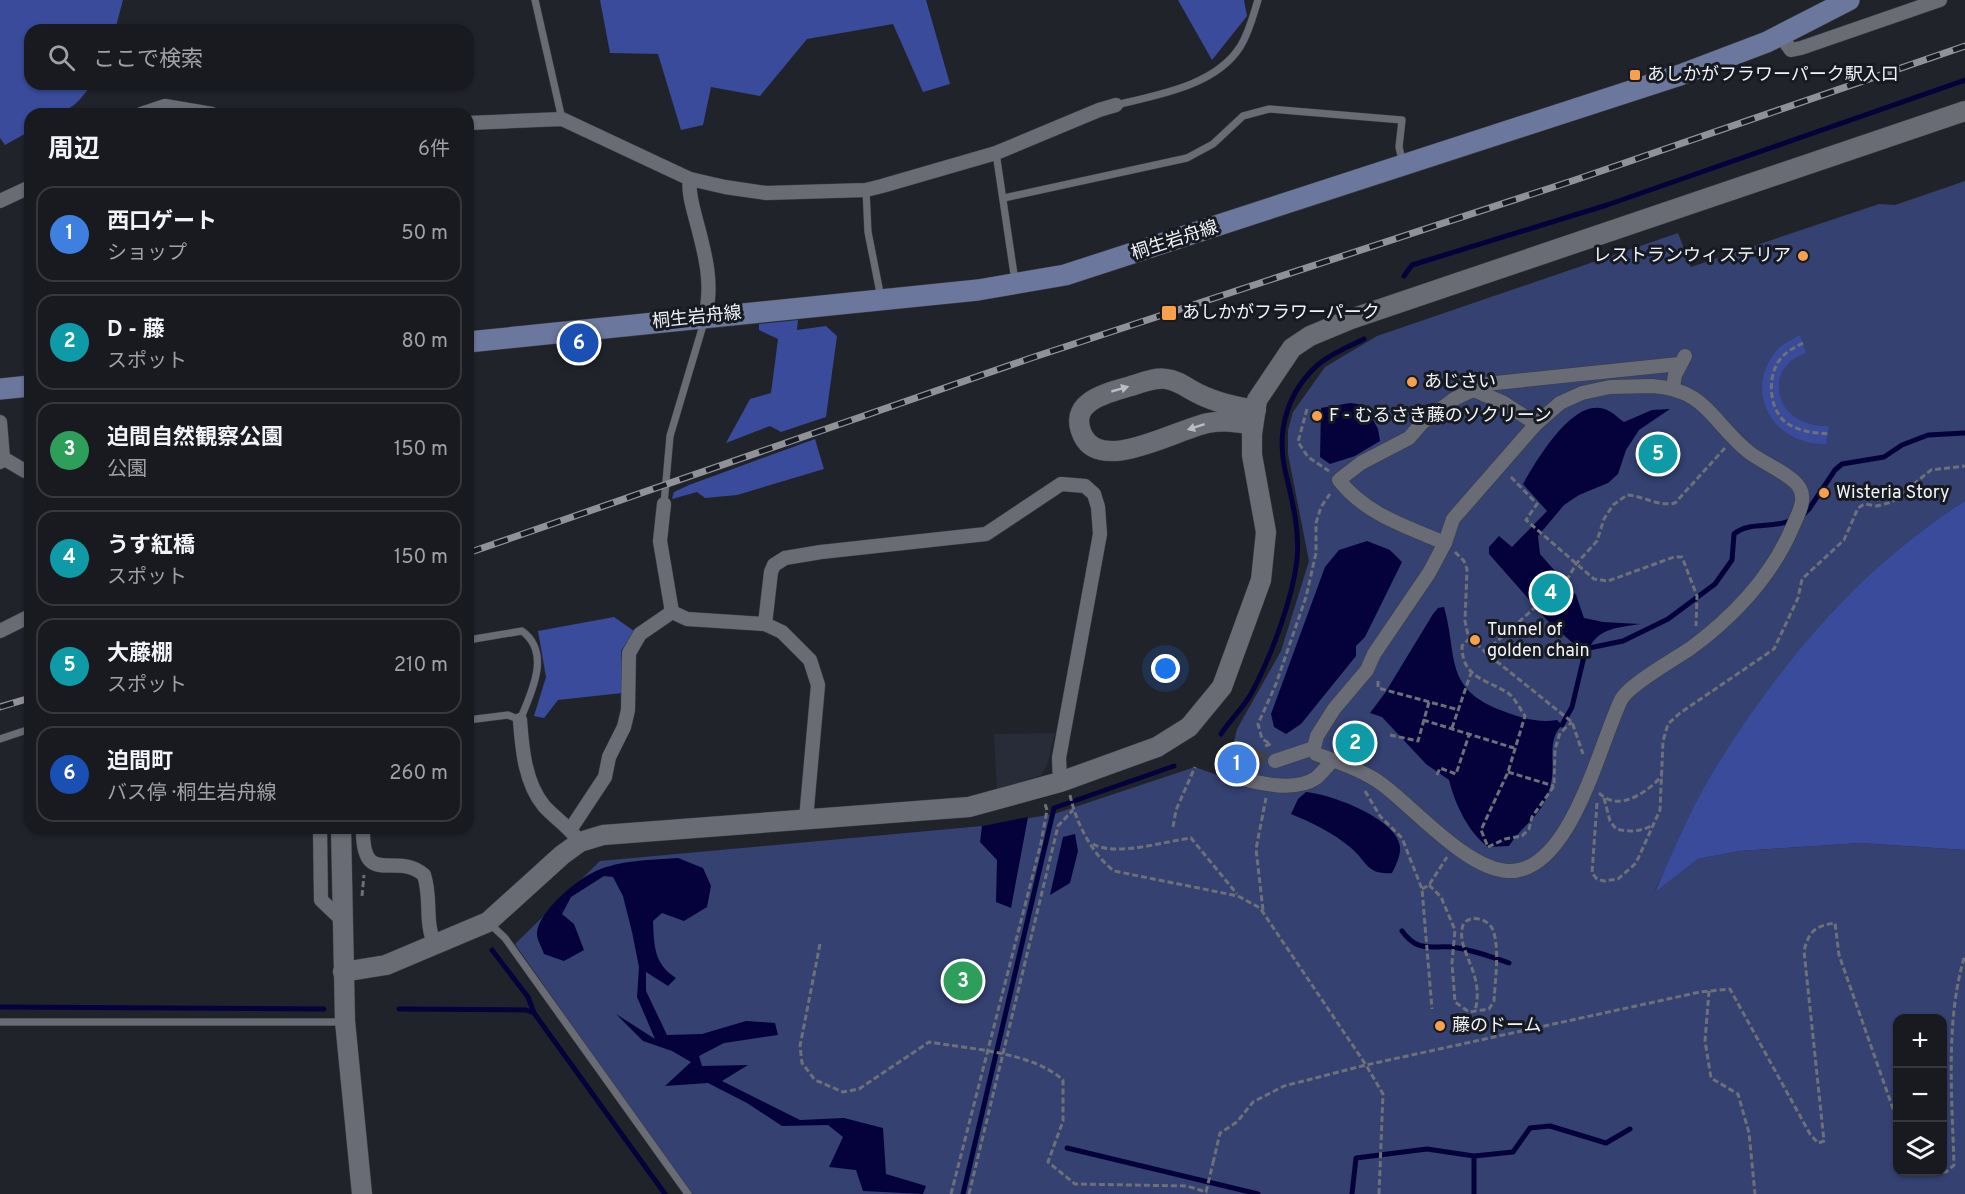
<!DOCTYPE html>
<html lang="ja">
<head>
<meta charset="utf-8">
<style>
	body { margin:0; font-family:Overpass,"Noto Sans JP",sans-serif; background:#26272d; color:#f1f3f6 }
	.controls { position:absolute; right:18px; bottom:18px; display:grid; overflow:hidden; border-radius:12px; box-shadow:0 2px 4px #0004 }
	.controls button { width:54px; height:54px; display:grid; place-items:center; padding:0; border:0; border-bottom:2px solid #37383e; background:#191a20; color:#f1f3f6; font:30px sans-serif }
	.you { position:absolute; left:1166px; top:669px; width:21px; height:21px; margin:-15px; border:4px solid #fff; border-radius:50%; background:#1a73e8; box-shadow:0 0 0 9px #1a73e833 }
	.badge { display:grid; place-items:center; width:39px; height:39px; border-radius:50%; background:#f9a04c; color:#fff; font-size:20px; font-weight:700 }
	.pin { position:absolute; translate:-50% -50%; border:3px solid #fff; box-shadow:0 2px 6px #0006 }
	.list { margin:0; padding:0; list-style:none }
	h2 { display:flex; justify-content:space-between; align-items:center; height:78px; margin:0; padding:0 24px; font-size:26px }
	h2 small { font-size:20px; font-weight:400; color:#9fa1a5 }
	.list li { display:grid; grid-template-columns:39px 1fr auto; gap:18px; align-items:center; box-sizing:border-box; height:96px; margin:0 12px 12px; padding:0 12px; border:2px solid #37383e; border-radius:18px }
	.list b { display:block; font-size:22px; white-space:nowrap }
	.list p { margin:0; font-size:20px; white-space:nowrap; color:#9fa1a5 }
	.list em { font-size:20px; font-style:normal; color:#9fa1a5 }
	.icon { flex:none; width:33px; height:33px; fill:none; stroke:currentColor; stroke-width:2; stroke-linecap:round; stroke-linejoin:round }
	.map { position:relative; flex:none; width:1965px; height:1194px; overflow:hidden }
	.search { position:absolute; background:#191a20; box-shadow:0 2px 4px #0004; left:24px; top:24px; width:450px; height:66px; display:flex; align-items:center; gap:15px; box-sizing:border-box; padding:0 21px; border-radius:18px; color:#9fa1a5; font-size:22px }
	.panel { position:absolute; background:#191a20; box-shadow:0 2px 4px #0004; left:24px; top:108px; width:450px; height:726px; border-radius:18px }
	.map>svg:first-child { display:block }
	.built { fill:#282c39 }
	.green { fill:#344171; fill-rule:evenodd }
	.forest { fill:#394b9a }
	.water { fill:#05023b }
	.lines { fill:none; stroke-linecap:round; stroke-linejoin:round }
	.stream { stroke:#05023b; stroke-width:5 }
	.street-tunnel { stroke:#40424a; stroke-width:14; stroke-dasharray:14 7; stroke-linecap:butt }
	.lane-casing { stroke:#3d3f45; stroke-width:8 }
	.street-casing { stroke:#3d3f45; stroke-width:15 }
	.secondary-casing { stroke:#3d3f45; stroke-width:21 }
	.primary-casing { stroke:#3d3f45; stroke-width:22 }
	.path { stroke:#6e7077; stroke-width:3; stroke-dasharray:6 3; stroke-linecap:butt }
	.lane { stroke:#696c75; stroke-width:7 }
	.street { stroke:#696c75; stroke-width:14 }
	.secondary { stroke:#696c75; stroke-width:20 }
	.primary { stroke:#6b779d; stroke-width:21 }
	.rail-casing { stroke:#909298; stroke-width:7 }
	.rail { stroke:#171a21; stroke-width:4.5; stroke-dasharray:14; stroke-linecap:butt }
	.oneway { fill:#bbbdc4 }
	.poi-dot { fill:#f9a04c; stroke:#171a21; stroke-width:2 }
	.labels { text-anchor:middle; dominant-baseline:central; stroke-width:6; stroke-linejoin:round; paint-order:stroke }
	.poi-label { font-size:18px; fill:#f1f3f8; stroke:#171a21; text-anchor:start }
	.street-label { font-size:18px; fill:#f1f3f8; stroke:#171a21 }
</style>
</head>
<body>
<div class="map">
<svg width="1965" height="1194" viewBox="0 0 1965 1194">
	<rect width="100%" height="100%" fill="#21232b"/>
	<polygon class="built" points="1055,733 1048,763 1041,775 997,790 994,734"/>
	<path class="green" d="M1965 181V501C1874 559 1810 631 1750 720 1736 740 1720 759 1709 780 1690 816 1673 854 1655 891L1698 859 1740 851 1861 843 1965 850V1194H690L515 944 600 861 982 826 1054 814 1195 767 1225 778 1237 729 1281 651 1309 561 1288 454V430L1293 412 1325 367 1377 336 1678 233 1691 267 1879 204 1895 205ZM1898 1018H1942V1172H1898Z"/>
	<g class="forest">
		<path d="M0 0H123L115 30H30V84H92C71 113 65 114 30 114V131L5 145 0 138Z"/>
		<polygon points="600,0 926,0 950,84 923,92 893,24 807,39 760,96 711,87 703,125 681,130 658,54 610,53"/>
		<polygon points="1178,0 1244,0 1247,16 1212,60"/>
		<polygon points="798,320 797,330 826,326 837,336 826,417 781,432 770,426 726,443 750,399 771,393 778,339 759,330 759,324"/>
		<path d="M1800 335 1806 353C1760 369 1775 428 1829 426L1826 444C1772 446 1740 388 1780 347 1786 342 1794 339 1800 335Z"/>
		<polygon points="815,439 824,469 737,495 705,498 697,492 672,499 674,492 689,485"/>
		<path d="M1965 501V850L1861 843 1740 851 1698 859 1655 892C1672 854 1689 813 1710 777 1775 670 1858 568 1965 501Z"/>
		<polygon points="614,617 634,631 621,651 622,693 558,700 544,718 534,716 546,677 538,631"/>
	</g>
	<g class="water">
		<polygon points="1350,403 1365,405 1378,429 1380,441 1355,456 1330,464 1320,457 1321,408"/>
		<path d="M1670 409 1639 430 1626 450 1618 474 1608 483 1579 495 1564 505 1538 536 1540 554 1576 595 1584 618 1603 622 1640 624C1613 629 1597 627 1586 655L1547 620 1489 554V547L1499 536 1512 547 1547 511 1523 484C1536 462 1575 392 1609 411 1615 414 1619 419 1624 422L1652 410Z"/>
		<polygon points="1367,541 1390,550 1402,562 1365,637 1356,646 1356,656 1301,724 1286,734 1274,727 1271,714 1325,567 1339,550"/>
		<path d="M1444 607C1458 656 1443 689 1503 711 1521 718 1537 723 1557 720L1562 725C1546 741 1556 763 1551 783 1543 818 1526 820 1509 846L1488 847C1468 832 1455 804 1449 780L1426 764 1382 717 1370 713 1385 693 1433 614 1438 608Z"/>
		<path d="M1306 792C1330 794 1396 818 1400 846 1401 855 1396 865 1392 873 1366 875 1367 861 1350 847 1333 833 1311 822 1291 814L1298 799Z"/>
		<polygon points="1028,817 1011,908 996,902 997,860 980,842 982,826"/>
		<polygon points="1075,834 1078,851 1070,883 1050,895 1063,837"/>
		<path d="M678 858 703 868 711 886 707 907 684 921 662 913 653 921C654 946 654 964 676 978L668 986 646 972V991L667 1035 702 1034 746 1021 775 1023 778 1035 724 1043 699 1056 702 1066 748 1065 722 1081 800 1120 844 1118 883 1128 886 1174 926 1186 923 1194 863 1191 856 1170 829 1167 843 1137 828 1125 782 1126 747 1103 708 1083 665 1086 691 1062 672 1051 643 1041 616 1014 655 1039 637 997 639 967 632 932 623 896 613 877 604 876 571 897 562 914 574 924 584 950 564 961 544 954C542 947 536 939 537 932 540 910 576 880 596 871 620 860 652 860 678 858Z"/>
	</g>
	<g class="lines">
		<g class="stream">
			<polyline points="1404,276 1412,265 1607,205 1965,80"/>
			<polyline points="1801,517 1809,509 1835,470 1842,464 1884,457 1902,445 1928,435 1965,433"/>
			<path d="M1589 648 1623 641 1668 619 1715 584 1732 560 1734 534C1749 521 1774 529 1792 520"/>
			<polyline points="1562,725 1572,707 1586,648"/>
			<path d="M1221 734C1230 720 1243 708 1251 694 1271 657 1292 601 1297 560 1300 529 1292 500 1285 470 1276 430 1288 390 1320 363 1333 353 1350 346 1364 339"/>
			<path d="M1402 931C1420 956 1435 943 1458 948 1476 951 1492 957 1509 963"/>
			<polyline points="492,950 528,997 534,1013"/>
			<polyline points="0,1007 324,1009"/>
			<polyline points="399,1009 526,1010 534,1013 665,1194"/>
			<polyline points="1067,1148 1258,1194"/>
			<polyline points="963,1194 1054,808 1174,766"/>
			<polyline points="1352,1194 1356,1158 1427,1149 1474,1156 1513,1152 1530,1128 1550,1126 1606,1143 1630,1129"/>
			<polyline points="1474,1194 1474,1156"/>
		</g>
		<polyline class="street-tunnel" points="1232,751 1275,761"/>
		<defs>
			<g id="lane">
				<polyline points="535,0 562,119"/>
				<path d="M1116 105C1157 95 1215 86 1240 47 1249 33 1253 16 1258 0"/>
				<polyline points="996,153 1015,281"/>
				<polyline points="866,190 868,232 881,298"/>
				<polyline points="1004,198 1187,158 1213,144 1243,116 1269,109 1402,120 1399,147 1403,164"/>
				<polyline points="664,504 670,436 704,322"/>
				<path d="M468 640 522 631C552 653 531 693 520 720L508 715 468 720"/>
				<polyline points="0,739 30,729"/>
				<polyline points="489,923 505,938 688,1194"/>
				<polyline points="0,1022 343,1022"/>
			</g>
			<g id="street">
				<polyline points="1780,35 1791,50 1801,48 1940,0"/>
				<polyline points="141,114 165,106 212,114"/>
				<polyline points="468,123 562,119 690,179 725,187 766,193 866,190 882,186 996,153 1099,110 1116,105"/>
				<path d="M690 179C688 191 692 204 695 216 704 250 714 282 705 317"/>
				<polyline points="0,201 30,187"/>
				<path d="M1652 386C1707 389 1712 423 1750 453 1762 462 1793 476 1799 487 1807 499 1798 514 1793 526 1772 576 1734 616 1691 648 1675 659 1628 685 1621 700 1599 745 1570 875 1507 871 1466 868 1415 809 1383 785 1365 771 1338 762 1316 754L1314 748 1317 736 1334 709 1367 670 1374 654 1429 573 1445 543 1453 519 1536 424 1560 403 1582 393 1610 387Z"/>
				<polyline points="1673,387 1675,375 1685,356"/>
				<polyline points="1474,390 1504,403 1536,424"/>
				<polyline points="0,422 3,458 0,462"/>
				<polyline points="3,458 25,471 30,470"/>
				<polyline points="664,504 660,541 672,612"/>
				<path d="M1445 543C1407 527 1365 514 1339 480L1361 463 1409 438 1422 423 1454 399 1486 384 1679 364"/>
				<polyline points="672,612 687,619 765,624 782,632 810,660 818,685 806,819"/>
				<polyline points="765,624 771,572 774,565 785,558 821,552 986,534 1061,484 1085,486 1094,494 1098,507 1100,534 1059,758 1060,782"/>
				<polyline points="0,631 30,616"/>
				<path d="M520 720C522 749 525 783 544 806 554 817 566 825 575 836"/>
				<polyline points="1275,761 1314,748"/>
				<path d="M1226 775C1250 781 1293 794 1316 778 1322 773 1327 766 1333 760"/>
				<polyline points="320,828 321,900 342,920"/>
				<path d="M363 828C362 890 396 850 424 875 432 899 424 922 435 945"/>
				<polyline points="570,830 605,777 609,757 624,727 628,710 629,653 640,634 672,612"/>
			</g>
			<g id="secondary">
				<path d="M1253 425C1237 422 1224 420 1208 423 1177 429 1102 474 1083 436 1066 401 1108 393 1131 386 1142 383 1154 377 1166 379 1178 380 1188 389 1199 394 1217 403 1236 407 1256 410"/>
				<polyline points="341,828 345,1021 362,1194"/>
				<polyline points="343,972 386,965 488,922 562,855 580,842 603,835 969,807 1060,782 1157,747 1189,727 1222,687 1261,580 1266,532 1252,455 1252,434 1257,400 1292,348 1310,336 1351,319 1965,111"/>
			</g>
			<g id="primary">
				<polyline points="468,342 978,290 1065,275 1680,75 1767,42 1849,0"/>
				<polyline points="0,389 30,386"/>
			</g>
		</defs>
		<use href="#lane" class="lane-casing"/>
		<use href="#street" class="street-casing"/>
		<use href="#secondary" class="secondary-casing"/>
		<use href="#primary" class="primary-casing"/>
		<g class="path">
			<path d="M1803 343C1793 348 1782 354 1777 364 1767 382 1770 412 1788 424 1801 432 1815 433 1830 434"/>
			<polyline points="1307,409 1298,442 1308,457 1329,471"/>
			<polyline points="1511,477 1537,504 1526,520 1594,579 1608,581 1674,557 1682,557 1697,596 1696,626"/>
			<polyline points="1455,552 1464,561 1467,569 1465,621 1468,635 1485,652 1572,722 1583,754"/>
			<path d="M1470 638 1462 646C1462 678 1486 679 1508 693 1515 698 1520 709 1525 716L1508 772 1481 830 1488 847"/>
			<path d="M1485 652 1568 578 1576 564 1597 541 1604 519 1613 505 1627 495C1644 496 1658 507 1675 503L1725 448"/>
			<polyline points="1378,681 1378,688 1459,710"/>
			<polyline points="1423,720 1514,748"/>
			<polyline points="1452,728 1471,673"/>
			<polyline points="1390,735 1418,741 1429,702"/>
			<polyline points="1265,746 1271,744 1262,739 1258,724 1276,684 1306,597 1316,553 1316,523 1321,507 1330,494"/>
			<polyline points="1508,772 1554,786"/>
			<polyline points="1437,775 1440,768 1456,774 1469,735"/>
			<polyline points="1365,791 1380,816 1402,838 1422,889 1432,1009"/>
			<path d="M1599 793C1619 813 1647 792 1662 776"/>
			<path d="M1070 795C1076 823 1092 854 1114 871L1238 896 1260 908 1366 1065 1700 992 1730 989 1810 1134 1818 1143 1824 1141 1804 951C1809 931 1815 926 1835 923L1839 955 1898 1123"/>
			<path d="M1604 798 1610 821 1616 829C1628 832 1639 832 1651 826"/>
			<polyline points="1597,803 1592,873 1597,879 1604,881 1618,879 1636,863 1660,810 1663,741 1668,724 1680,713 1774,649 1798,598 1802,579 1844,540 1858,508 1864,504 1877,506 1892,502 1931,470 1965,466"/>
			<polyline points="1173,827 1176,810 1195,767"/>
			<path d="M1093 844C1115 857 1166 841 1191 838L1237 894"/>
			<polyline points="1488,847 1505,839 1522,836 1529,829 1532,817 1554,786 1555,749 1560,733 1572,722"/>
			<path d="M1429 885 1441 897 1455 930 1452 963 1455 1002 1469 1012 1489 1009 1494 1001C1495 980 1500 950 1493 930 1488 917 1464 913 1462 929 1458 953 1485 974 1475 1011"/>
			<polyline points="1422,889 1429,885 1447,857"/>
			<polyline points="362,896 364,875"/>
			<polyline points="1263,910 1256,849 1266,798"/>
			<path d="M820 944 800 1046 802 1063 815 1080 843 1092 859 1089 929 1042C970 1049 1032 1052 1063 1080V1121L1048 1162 1075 1184 1187 1186 1206 1192 1213 1163"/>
			<polyline points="1709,991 1705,1041 1711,1078 1738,1094 1749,1133 1755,1194"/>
			<polyline points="1213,1163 1220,1133 1237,1122 1253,1102 1284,1086 1366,1065 1383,1094 1379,1194"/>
			<path d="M1925 1172H1946L1954 1165C1952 1098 1945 1019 1965 955"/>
			<polyline points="951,1194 1041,843 1047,810 1045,804"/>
			<polyline points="969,1194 1058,826 1073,810"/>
		</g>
		<use href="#lane" class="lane"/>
		<use href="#street" class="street"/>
		<use href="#secondary" class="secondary"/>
		<use href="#primary" class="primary"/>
		<defs>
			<g id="rail">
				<polyline points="468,553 1031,358 1575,180 1965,46"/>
				<polyline points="0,707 30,698"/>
			</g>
		</defs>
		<use href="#rail" class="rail-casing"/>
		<use href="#rail" class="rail"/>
	</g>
	<defs><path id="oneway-solid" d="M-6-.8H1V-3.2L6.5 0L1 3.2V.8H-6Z" transform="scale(1.5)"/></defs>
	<g class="oneway">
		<use href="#oneway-solid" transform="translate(1120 389) rotate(-16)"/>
		<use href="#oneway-solid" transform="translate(1196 427) rotate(162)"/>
	</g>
	<g class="poi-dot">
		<rect x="1629" y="69" width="12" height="12" rx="3"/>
		<circle cx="1803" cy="256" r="6"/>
		<rect x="1161" y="305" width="16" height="16" rx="3"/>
		<circle cx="1412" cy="382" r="6"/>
		<circle cx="1317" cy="416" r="6"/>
		<circle cx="1824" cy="493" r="6"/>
		<circle cx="1475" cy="640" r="6"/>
		<circle cx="1440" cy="1026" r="6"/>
	</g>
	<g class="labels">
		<g class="poi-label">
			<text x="1647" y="75">あしかがフラワーパーク駅入口</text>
			<text x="1791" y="256" text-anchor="end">レストランウィステリア</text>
			<text x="1182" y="313">あしかがフラワーパーク</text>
			<text x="1424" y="382">あじさい</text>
			<text x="1329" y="416">F - むるさき藤のソクリーン</text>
			<text x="1836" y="493">Wisteria Story</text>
			<text x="1487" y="630">Tunnel of<tspan x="1487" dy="21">golden chain</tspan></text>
			<text x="1452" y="1026">藤のドーム</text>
		</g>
		<g class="street-label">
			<text transform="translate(1175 241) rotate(-18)">桐生岩舟線</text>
			<text transform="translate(697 318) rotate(-6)">桐生岩舟線</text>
		</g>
	</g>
</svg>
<div class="controls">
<button>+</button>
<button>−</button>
<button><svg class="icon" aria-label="layers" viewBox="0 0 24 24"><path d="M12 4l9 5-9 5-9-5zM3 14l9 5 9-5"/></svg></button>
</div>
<div class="you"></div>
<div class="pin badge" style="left:1237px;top:764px;background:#3f7fe0">1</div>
<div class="pin badge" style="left:1355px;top:743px;background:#0f9aa8">2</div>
<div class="pin badge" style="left:963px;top:981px;background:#2e9e5b">3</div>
<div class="pin badge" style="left:1551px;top:593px;background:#0f9aa8">4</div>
<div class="pin badge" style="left:1658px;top:454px;background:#0f9aa8">5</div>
<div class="pin badge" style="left:579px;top:343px;background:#1a4fb4">6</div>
<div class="search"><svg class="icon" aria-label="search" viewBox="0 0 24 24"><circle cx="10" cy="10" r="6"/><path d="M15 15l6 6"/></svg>ここで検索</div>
<section class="panel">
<h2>周辺<small>6件</small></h2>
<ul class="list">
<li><span class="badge" style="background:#3f7fe0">1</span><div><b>西口ゲート</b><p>ショップ</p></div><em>50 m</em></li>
<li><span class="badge" style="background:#0f9aa8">2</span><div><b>D - 藤</b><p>スポット</p></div><em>80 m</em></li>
<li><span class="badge" style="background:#2e9e5b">3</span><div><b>迫間自然観察公園</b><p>公園</p></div><em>150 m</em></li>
<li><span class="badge" style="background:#0f9aa8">4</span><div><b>うす紅橋</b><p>スポット</p></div><em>150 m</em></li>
<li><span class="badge" style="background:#0f9aa8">5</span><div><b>大藤棚</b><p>スポット</p></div><em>210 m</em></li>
<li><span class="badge" style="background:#1a4fb4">6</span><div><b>迫間町</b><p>バス停 · 桐生岩舟線</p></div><em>260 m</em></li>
</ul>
</section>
</div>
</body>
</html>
